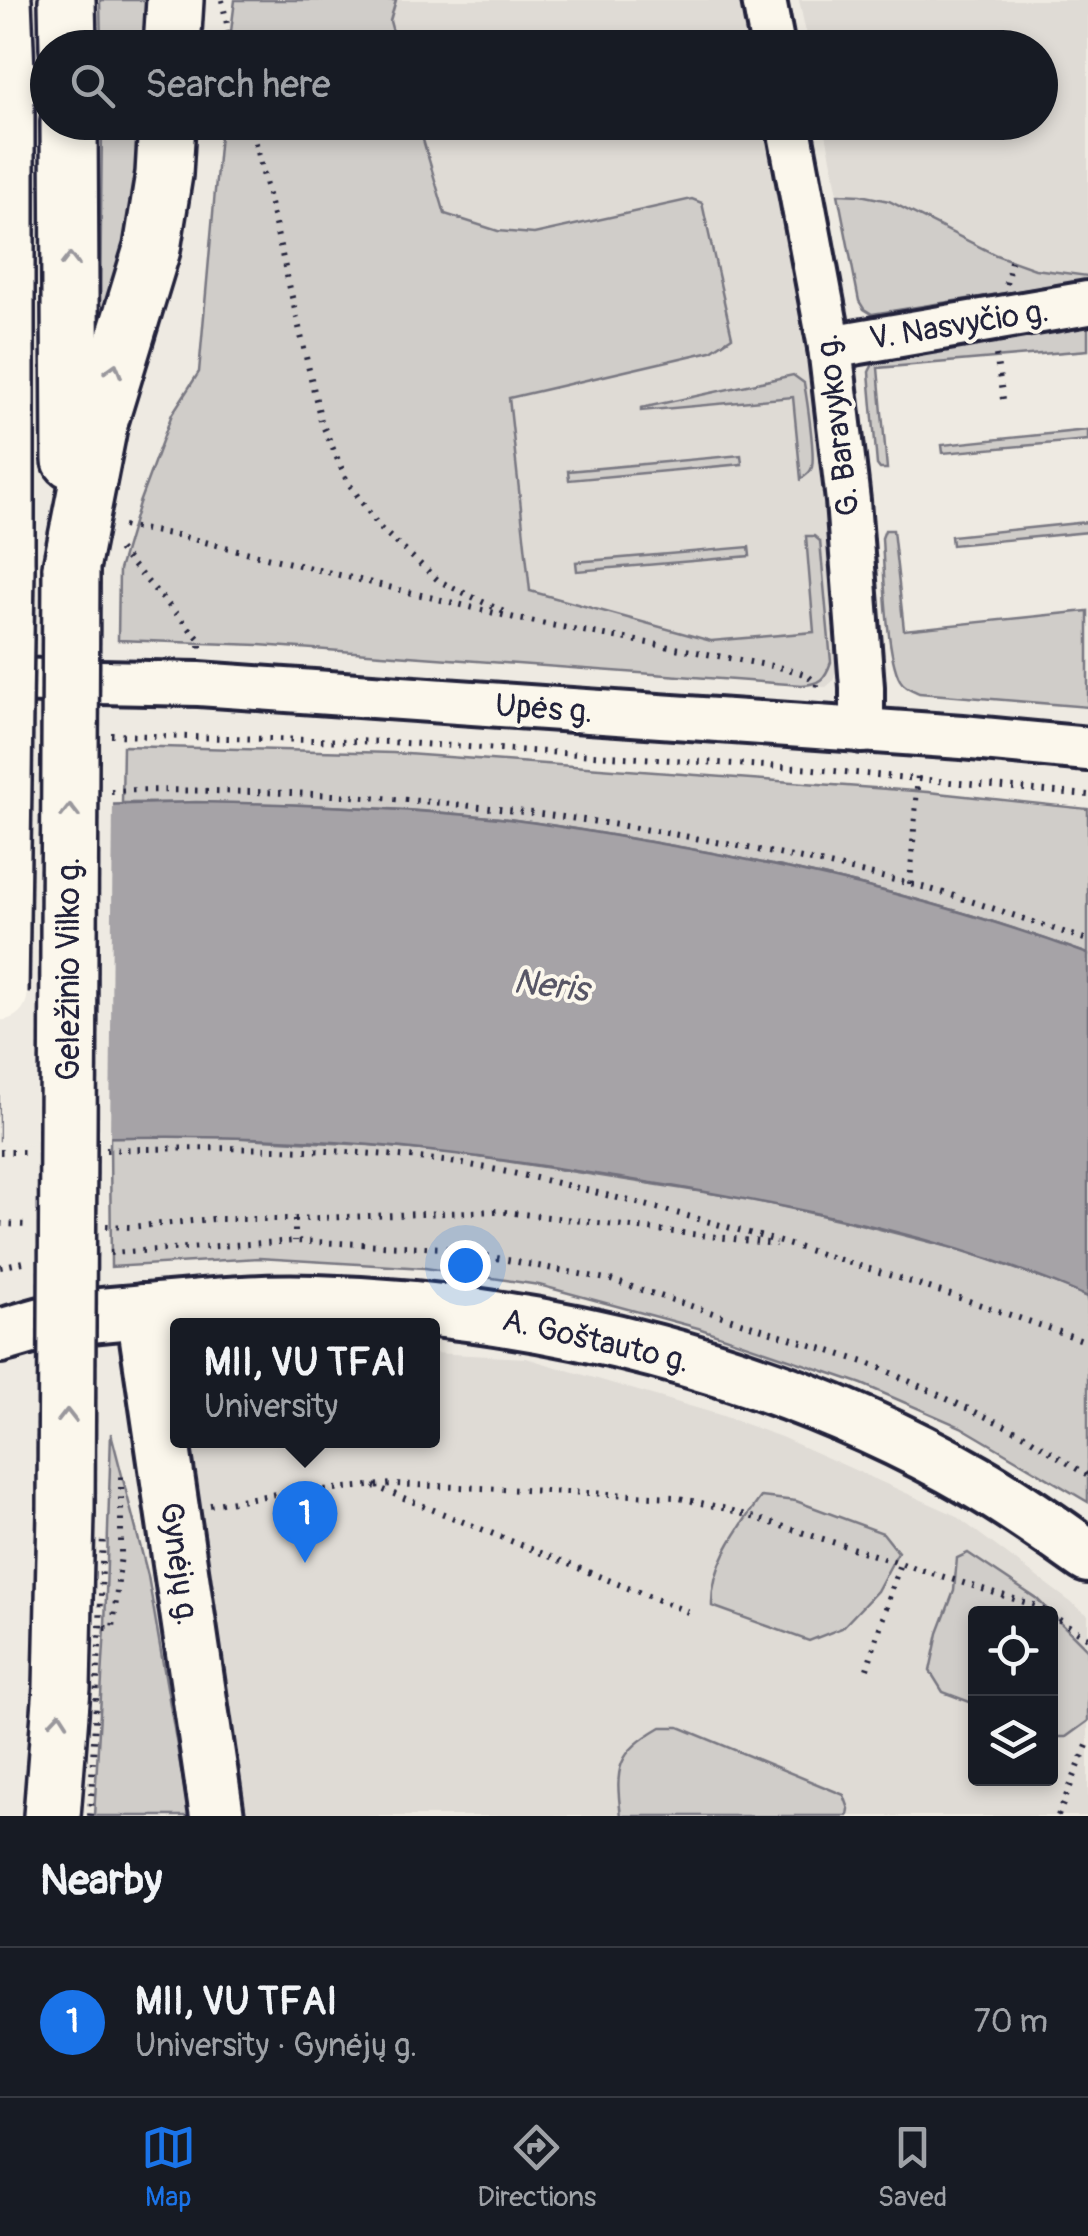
<!DOCTYPE html>
<html lang="en">
<head>
<meta charset="utf-8">
<style>
	body { margin:0; font-family:Pangolin,sans-serif; background:#20242c; color:#f1f3f6 }
	.controls { position:absolute; right:30px; bottom:30px; display:grid; overflow:hidden; border-radius:10px; box-shadow:0 5px 15px #0003 }
	.controls button { width:90px; height:90px; display:grid; place-items:center; padding:0; border:0; border-bottom:2px solid #363941; background:#171b24; color:#f1f3f6; font:50px sans-serif }
	.you { position:absolute; left:465px; top:1265px; width:35px; height:35px; margin:-25px; border:8px solid #fff; border-radius:50%; background:#1a73e8; box-shadow:0 0 0 15px #1a73e833 }
	.badge { display:grid; place-items:center; width:65px; height:65px; border-radius:50%; background:#1a73e8; color:#fff; font-size:32px; font-weight:700 }
	.pin { position:absolute; translate:-50% -82px; filter:drop-shadow(0 2px 5px #0008) }
	.pin::after { content:''; position:absolute; top:52px; width:35px; height:30px; background:inherit; clip-path:polygon(0 0,100% 0,50% 100%) }
	.popup { position:absolute; left:170px; top:1318px; width:270px; height:130px; box-sizing:border-box; display:grid; place-content:center; border-radius:10px; background:#171b24; filter:drop-shadow(0 2px 8px #0005); font-size:32px; white-space:nowrap; color:#9ea1a6 }
	.popup b { font-size:38px; color:#f1f3f6 }
	.popup::after { content:''; position:absolute; left:50%; top:100%; margin-left:-20px; border:20px solid transparent; border-top-color:#171b24 }
	.list { margin:0; padding:0; list-style:none }
	h2 { display:flex; justify-content:space-between; align-items:center; height:130px; margin:0; padding:0 40px; font-size:42px }
	h2 small { font-size:32px; font-weight:400; color:#9ea1a6 }
	.list li { display:grid; grid-template-columns:65px 1fr auto; gap:30px; align-items:center; box-sizing:border-box; height:150px; padding:0 40px; border-top:2px solid #363941 }
	.list b { display:block; font-size:38px; white-space:nowrap }
	.list p { margin:0; font-size:32px; white-space:nowrap; color:#9ea1a6 }
	.list em { font-size:32px; font-style:normal; color:#9ea1a6 }
	.icon { flex:none; width:55px; height:55px; fill:none; stroke:currentColor; stroke-width:2; stroke-linecap:round; stroke-linejoin:round }
	.map { position:relative; flex:none; width:1088px; height:1816px; overflow:hidden }
	.search { position:absolute; background:#171b24; box-shadow:0 5px 15px #0003; left:30px; right:30px; top:30px; height:110px; display:flex; align-items:center; gap:25px; box-sizing:border-box; padding:0 35px; border-radius:55px; color:#9ea1a6; font-size:38px }
	.sheet { height:280px; background:#171b24 }
	nav { display:flex; justify-content:space-around; align-items:center; box-sizing:border-box; height:140px; border-top:2px solid #363941; background:#171b24; font-size:28px; color:#9ea1a6 }
	nav a { display:grid; justify-items:center; gap:5px }
	nav .on { color:#1a73e8 }
	.map>svg:first-child { display:block }
	.built { fill:#dfdbd5; fill-rule:evenodd }
	.green { fill:#d0cdc9; stroke:#797882; stroke-width:2.5 }
	.water { fill:#a6a3a7; stroke:#716f7c; stroke-width:2.5 }
	.pier { fill:#eeeae2 }
	.lines { fill:none; stroke-linecap:round; stroke-linejoin:round }
	.minor-casing { stroke:#22223b; stroke-width:50 }
	.major-casing { stroke:#22223b; stroke-width:60 }
	.highway-casing { stroke:#22223b; stroke-width:62 }
	.path { stroke:#22223b; stroke-width:6; stroke-dasharray:2.5 8; stroke-linecap:butt }
	.minor { stroke:#fbf7ec; stroke-width:42 }
	.major { stroke:#fbf7ec; stroke-width:52 }
	.highway { stroke:#fbf7ec; stroke-width:55 }
	.highway-bridge-casing { stroke:#22223b; stroke-width:62; stroke-linecap:butt }
	.path-bridge { stroke:#22223b; stroke-width:6; stroke-dasharray:2.5 8; stroke-linecap:butt }
	.highway-bridge { stroke:#fbf7ec; stroke-width:55 }
	.oneway { stroke:#99979c }
	.labels { text-anchor:middle; dominant-baseline:central; stroke-width:8; stroke-linejoin:round; paint-order:stroke }
	.street-label { font-size:32px; fill:#22223b; stroke:#fbf7ec }
	.water-label { font-size:35px; font-style:italic; fill:#575666; stroke:#fbf7ec }
</style>
</head>
<body>
<div class="map">
<svg width="1088" height="1816" viewBox="0 0 1088 1816">
	<rect width="100%" height="100%" fill="#eeeae2"/>
	<filter id="ink" filterUnits="userSpaceOnUse"><feTurbulence type="fractalNoise" baseFrequency=".01" numOctaves="2"/><feDisplacementMap in="SourceGraphic" scale="20" xChannelSelector="R" yChannelSelector="G"/><feConvolveMatrix kernelMatrix="1 2 1 2 8 2 1 2 1" color-interpolation-filters="sRGB"/></filter>
	<g filter="url(#ink)">
		<g class="built">
			<polygon points="396,0 743,0 752,47 397,47 390,21"/>
			<polygon points="799,0 1088,0 1088,280 879,314 872,314 864,309 859,301 824,123 1040,122 1040,48 809,47"/>
			<polygon points="418,123 767,123 804,312 839,662 833,681 826,687 711,679 711,641 530,592 509,397 711,351 732,337 708,221 702,203 691,199 534,234 498,231 445,215"/>
			<path d="M433 1353 526 1358 720 1415 781 1437 953 1514 1088 1615V1816H243L178 1441 432 1440ZM976 1614H1050V1778H976Z"/>
		</g>
		<g class="green">
			<polygon points="100,0 158,0 154,47 101,47"/>
			<polygon points="235,0 396,0 390,21 397,47 229,47"/>
			<polygon points="102,123 147,123 139,215 104,358 100,319"/>
			<path d="M221 123H418L445 214 498 231 534 234 692 199 702 203 732 337 711 351 509 398 530 591 711 641 814 632 806 536H814L820 541 831 662C825 679 820 684 802 685L259 645 118 640 119 570 139 503 172 414 199 372Z"/>
			<polygon points="838,194 860,195 889,201 996,255 1035,269 1088,276 1088,280 872,314 864,309 859,301"/>
			<polygon points="1088,326 1088,350 878,368 887,469 880,469 877,465 869,372 873,364 887,359"/>
			<path d="M793 375 804 383C807 399 815 453 812 467 810 474 806 475 801 479L793 397 641 411V408Z"/>
			<polygon points="1088,430 1088,440 943,453 942,445"/>
			<polygon points="741,455 742,464 569,480 568,471"/>
			<polygon points="1088,522 1088,532 952,545 951,536"/>
			<path d="M885 530H893L904 630 1088 611V707L919 693C911 689 904 687 900 680 886 655 884 570 882 538Z"/>
			<polygon points="749,547 750,556 577,571 576,562"/>
			<path d="M123 746 393 753 928 792 1088 809V954C947 902 804 868 657 843 604 834 552 824 500 818 375 805 248 802 122 803Z"/>
			<polygon points="207,1136 369,1145 454,1153 748,1199 856,1223 965,1251 1072,1289 1088,1297 1088,1502 961,1427 862,1384 698,1328 539,1285 425,1268 259,1258 111,1267 110,1137"/>
			<polygon points="111,1433 148,1576 189,1816 94,1816 105,1627"/>
			<path d="M761 1497 796 1501 883 1533 898 1552 877 1591 842 1628 809 1641 712 1606C711 1564 738 1529 761 1497Z"/>
			<polygon points="968,1553 1037,1599 1088,1650 1088,1721 1066,1737 1051,1737 1050,1614 976,1614 975,1704 943,1692 930,1671 938,1633 954,1591 957,1558"/>
			<path d="M661 1727H679L844 1795 849 1809 848 1816H621C615 1768 616 1753 661 1727Z"/>
		</g>
		<path class="water" d="M196 802C297 804 398 808 499 818 551 824 603 834 656 843 804 868 946 902 1088 954V1297C957 1239 812 1210 671 1186 572 1170 472 1154 371 1145 247 1134 124 1136 0 1140V808Z"/>
		<polygon class="pier" points="113,799 110,1142 0,1145 0,803"/>
		<g class="lines">
			<defs>
				<g id="minor">
					<polyline points="764,0 773,48"/>
					<polyline points="788,122 830,347 848,501 862,687 862,731"/>
					<polyline points="830,347 1088,303"/>
					<polyline points="0,680 199,684 962,737 1088,749"/>
				</g>
				<g id="major">
					<polyline points="143,1311 217,1816"/>
					<path d="M0 1336C19 1331 39 1324 59 1320 91 1315 124 1313 157 1310 209 1305 262 1300 315 1302 541 1308 779 1368 975 1481 1014 1503 1051 1530 1088 1556"/>
				</g>
				<g id="highway">
					<polyline points="3,0 6,72 6,567"/>
					<polyline points="67,0 68,48"/>
					<polyline points="172,48 175,0"/>
					<polyline points="69,122 71,460"/>
					<polyline points="71,568 100,420 152,249 164,174 167,122"/>
					<polyline points="52,1816 62,1688 66,1513"/>
				</g>
			</defs>
			<use href="#minor" class="minor-casing"/>
			<use href="#major" class="major-casing"/>
			<use href="#highway" class="highway-casing"/>
			<g class="path">
				<polyline points="222,0 232,48"/>
				<polyline points="251,122 321,421 347,481 380,528 439,581 504,612"/>
				<polyline points="1006,284 1011,261"/>
				<polyline points="996,355 1003,399"/>
				<polyline points="123,526 176,535 519,619 788,669 807,675 817,684 816,693"/>
				<polyline points="119,550 200,640 200,651"/>
				<polyline points="111,735 389,742 813,769 1088,795"/>
				<path d="M111 791C159 789 207 791 255 792 475 797 693 831 907 883 968 898 1028 921 1088 940"/>
				<polyline points="910,884 918,774"/>
				<path d="M106 1150C207 1147 309 1147 409 1157 495 1165 578 1188 661 1209 806 1247 947 1292 1088 1342"/>
				<polyline points="0,1152 29,1152"/>
				<polyline points="295,1219 295,1241"/>
				<polyline points="0,1224 29,1225"/>
				<polyline points="106,1226 130,1227 213,1219 295,1219 497,1211 776,1244"/>
				<polyline points="110,1253 295,1241 445,1248 611,1280 876,1366 1023,1434 1088,1476"/>
				<polyline points="0,1267 28,1261"/>
				<polyline points="374,1486 688,1612"/>
				<polyline points="210,1505 276,1494 393,1484 675,1497 727,1509 1037,1606 1049,1614"/>
				<polyline points="1050,1614 1088,1638"/>
				<polyline points="105,1628 113,1628 121,1554 121,1469"/>
				<polyline points="867,1669 900,1563"/>
				<polyline points="1058,1816 1088,1743"/>
			</g>
			<use href="#minor" class="minor"/>
			<use href="#major" class="major"/>
			<use href="#highway" class="highway"/>
			<defs>
				<g id="highway-bridge">
					<polyline points="0,993 6,567"/>
					<polyline points="66,1513 71,568"/>
				</g>
			</defs>
			<use href="#highway-bridge" class="highway-bridge-casing"/>
			<polyline class="path-bridge" points="90,1816 100,1627 103,1534"/>
			<use href="#highway-bridge" class="highway-bridge"/>
		</g>
		<defs><path id="oneway-chevron" d="M-2-3.5L2.5 0L-2 3.5" fill="none" stroke-width="1.6" stroke-linecap="round" stroke-linejoin="round" transform="scale(2.5)"/></defs>
		<g class="oneway">
			<use href="#oneway-chevron" transform="translate(70 260) rotate(-90)"/>
			<use href="#oneway-chevron" transform="translate(114 370) rotate(-74)"/>
			<use href="#oneway-chevron" transform="translate(70 811) rotate(-90)"/>
			<use href="#oneway-chevron" transform="translate(67 1416) rotate(-90)"/>
			<use href="#oneway-chevron" transform="translate(59 1719) rotate(-85)"/>
		</g>
	</g>
	<g class="labels">
		<g class="street-label">
			<text transform="translate(959 325) rotate(-9)">V. Nasvyčio g.</text>
			<text transform="translate(838 425) rotate(-97)">G. Baravyko g.</text>
			<text transform="translate(544 709) rotate(4)">Upės g.</text>
			<text transform="translate(69 969) rotate(-90)">Geležinio Vilko g.</text>
			<text transform="translate(596 1341) rotate(13)">A. Goštauto g.</text>
			<text transform="translate(179 1564) rotate(82)">Gynėjų g.</text>
		</g>
		<g class="water-label">
			<text transform="translate(551 986) rotate(7)">Neris</text>
		</g>
	</g>
</svg>
<div class="controls">
<button><svg class="icon" aria-label="locate" viewBox="0 0 24 24"><circle cx="12" cy="12" r="6"/><path d="M12 2v4M12 18v4M2 12h4M18 12h4"/></svg></button>
<button><svg class="icon" aria-label="layers" viewBox="0 0 24 24"><path d="M12 4l9 5-9 5-9-5zM3 14l9 5 9-5"/></svg></button>
</div>
<div class="you"></div>
<div class="pin badge" style="left:305px;top:1563px">1</div>
<div class="popup"><b>MII, VU TFAI</b>University</div>
<div class="search"><svg class="icon" aria-label="search" viewBox="0 0 24 24"><circle cx="10" cy="10" r="6"/><path d="M15 15l6 6"/></svg>Search here</div>
</div>
<section class="sheet">
<h2>Nearby<small></small></h2>
<ul class="list">
<li><span class="badge">1</span><div><b>MII, VU TFAI</b><p>University · Gynėjų g.</p></div><em>70 m</em></li>
</ul>
</section>
<nav>
<a class="on"><svg class="icon" aria-label="map" viewBox="0 0 24 24"><path d="M3 6l6-2 6 2 6-2v14l-6 2-6-2-6 2zM9 4v14M15 6v14"/></svg>Map</a>
<a><svg class="icon" aria-label="directions" viewBox="0 0 24 24"><path d="M12 3l9 9-9 9-9-9zM9 14v-3h6M13 9l2 2-2 2"/></svg>Directions</a>
<a><svg class="icon" aria-label="saved" viewBox="0 0 24 24"><path d="M7 4h10v16l-5-4-5 4z"/></svg>Saved</a>
</nav>
</body>
</html>
